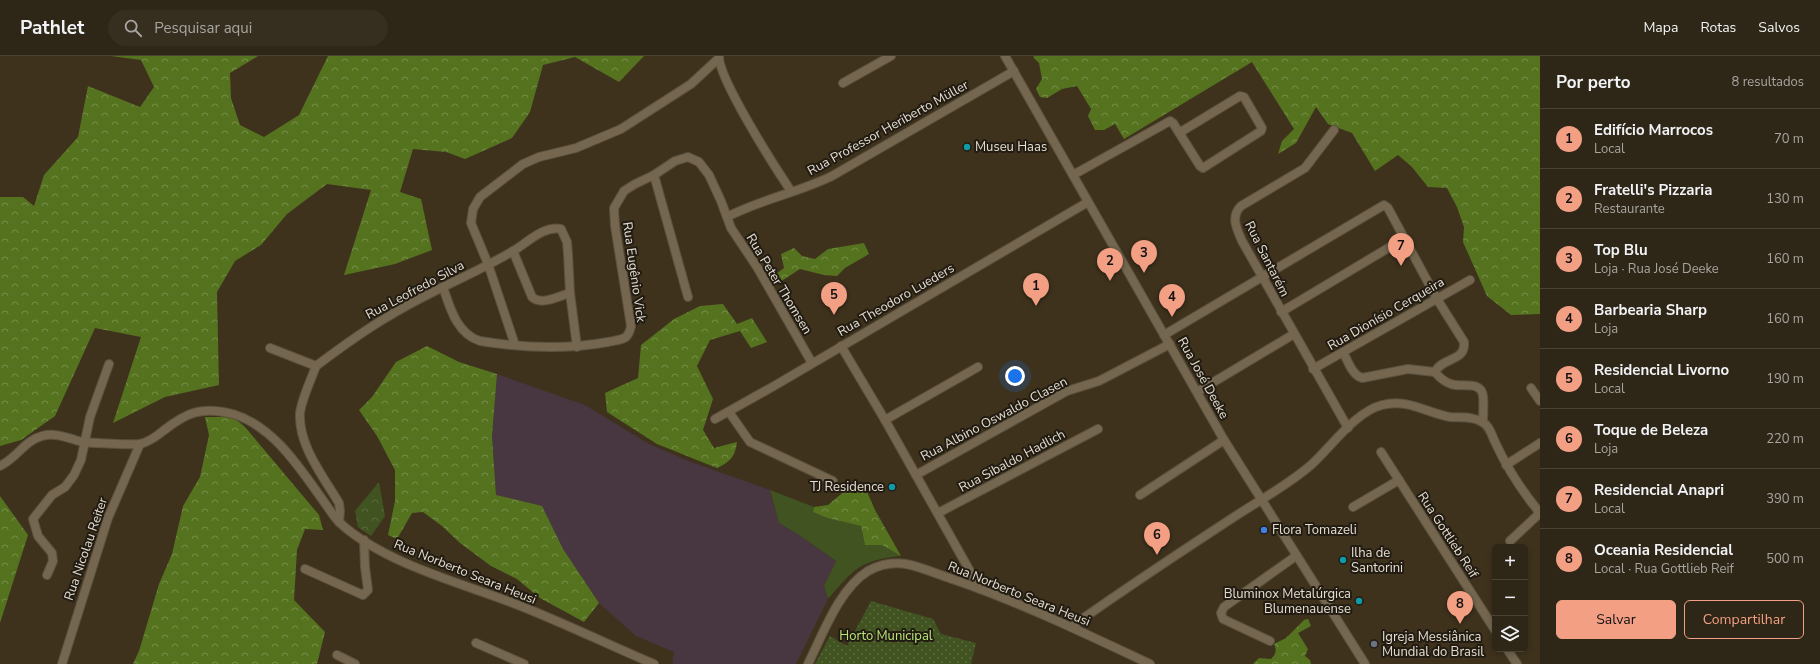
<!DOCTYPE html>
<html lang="pt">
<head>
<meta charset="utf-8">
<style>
	body { margin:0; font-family:"Nunito Sans",sans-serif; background:#362e1f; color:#f1f3f6 }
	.controls { position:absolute; right:12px; bottom:12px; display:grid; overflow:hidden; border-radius:6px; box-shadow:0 2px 6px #0003 }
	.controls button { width:36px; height:36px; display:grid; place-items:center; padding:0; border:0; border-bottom:1px solid #494335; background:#2e2616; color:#f1f3f6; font:20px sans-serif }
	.you { position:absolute; left:1015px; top:320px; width:14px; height:14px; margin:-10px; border:3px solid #fff; border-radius:50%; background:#1a73e8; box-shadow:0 0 0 6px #1a73e833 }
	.badge { display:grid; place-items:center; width:26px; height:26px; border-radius:50%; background:#f39f83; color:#111; font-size:13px; font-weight:700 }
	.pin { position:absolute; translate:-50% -33px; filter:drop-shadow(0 1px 2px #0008) }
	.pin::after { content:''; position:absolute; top:21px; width:14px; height:12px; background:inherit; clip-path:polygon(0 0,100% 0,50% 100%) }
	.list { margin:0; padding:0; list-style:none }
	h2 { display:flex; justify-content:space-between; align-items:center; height:52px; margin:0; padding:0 16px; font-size:17px }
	h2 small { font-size:13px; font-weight:400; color:#a7a5a1 }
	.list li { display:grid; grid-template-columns:26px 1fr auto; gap:12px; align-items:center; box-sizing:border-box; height:60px; padding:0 16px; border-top:1px solid #494335 }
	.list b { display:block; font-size:15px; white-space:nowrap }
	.list p { margin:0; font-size:13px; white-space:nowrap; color:#a7a5a1 }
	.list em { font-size:13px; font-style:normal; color:#a7a5a1 }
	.actions { display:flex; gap:8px; padding:12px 16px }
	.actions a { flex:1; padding:9px 0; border:1px solid #f39f83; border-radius:6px; text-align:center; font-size:14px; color:#f39f83 }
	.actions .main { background:#f39f83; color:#111 }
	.icon { flex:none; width:22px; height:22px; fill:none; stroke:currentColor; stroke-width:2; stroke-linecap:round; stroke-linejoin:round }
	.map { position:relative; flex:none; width:1540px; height:608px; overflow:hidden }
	header { display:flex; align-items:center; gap:24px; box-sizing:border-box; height:56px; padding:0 20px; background:#2e2616; border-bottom:1px solid #494335 }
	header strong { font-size:19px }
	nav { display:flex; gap:22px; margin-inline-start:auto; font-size:14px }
	.search { width:280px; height:36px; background:#362e1f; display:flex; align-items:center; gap:10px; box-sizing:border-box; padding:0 14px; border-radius:22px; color:#a7a5a1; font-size:15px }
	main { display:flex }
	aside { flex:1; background:#2e2616 }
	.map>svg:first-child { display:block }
	.industrial { fill:#483640 }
	.grass { fill:#405321 }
	.forest { fill:url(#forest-crowns) }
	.park { fill:url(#park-crowns) }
	.garden { fill:url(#garden-dots) }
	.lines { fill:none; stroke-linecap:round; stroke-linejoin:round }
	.minor-casing { stroke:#5a513e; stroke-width:10 }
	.minor { stroke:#74664f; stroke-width:8 }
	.culture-dot { fill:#0f9aa8; stroke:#211b12; stroke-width:1.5 }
	.shop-dot { fill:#3f7fe0; stroke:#211b12; stroke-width:1.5 }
	.worship-dot { fill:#6b7280; stroke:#211b12; stroke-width:1.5 }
	.labels { text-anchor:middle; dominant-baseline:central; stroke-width:4; stroke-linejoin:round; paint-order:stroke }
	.street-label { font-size:13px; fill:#e4ddd0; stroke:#211b12 }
	.poi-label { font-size:13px; fill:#e4ddd0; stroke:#211b12; text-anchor:start }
	.park-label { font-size:13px; fill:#b9e579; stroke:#211b12 }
</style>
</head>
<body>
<header>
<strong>Pathlet</strong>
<div class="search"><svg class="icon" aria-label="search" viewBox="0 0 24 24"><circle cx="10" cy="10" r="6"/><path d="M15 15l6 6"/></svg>Pesquisar aqui</div>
<nav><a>Mapa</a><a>Rotas</a><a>Salvos</a></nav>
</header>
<main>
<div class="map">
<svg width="1540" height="608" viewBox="0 0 1540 608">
	<defs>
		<pattern id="forest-crowns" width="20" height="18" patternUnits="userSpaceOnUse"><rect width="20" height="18" fill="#55731f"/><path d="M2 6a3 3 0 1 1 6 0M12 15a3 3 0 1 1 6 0" fill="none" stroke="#758d49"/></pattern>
		<pattern id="park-crowns" width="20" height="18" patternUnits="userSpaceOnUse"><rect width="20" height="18" fill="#405321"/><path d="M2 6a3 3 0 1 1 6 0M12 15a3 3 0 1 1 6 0" fill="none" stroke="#5b6b40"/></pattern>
		<pattern id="garden-dots" width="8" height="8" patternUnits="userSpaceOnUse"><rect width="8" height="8" fill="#405321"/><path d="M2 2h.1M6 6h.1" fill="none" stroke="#5b6b40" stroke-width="1.8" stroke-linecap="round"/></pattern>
	</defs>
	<rect width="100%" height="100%" fill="#3e321d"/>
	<polygon class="industrial" points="497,318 585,349 649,388 691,406 770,434 779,467 799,479 836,505 824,530 828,543 796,608 674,608 672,607 674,596 636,580 599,547 562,493 542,451 496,439 492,380"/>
	<path class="grass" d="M770 434 814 451 813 456 827 462 861 470 865 489H882L901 500C860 504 854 513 828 543L824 530 836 505 799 479 779 467Z"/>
	<g class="forest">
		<polygon points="111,0 258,0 230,17 231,42 240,69 264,81 299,59 328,0 644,0 619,26 575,1 543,9 530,56 512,82 465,103 446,96 413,93 400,136 421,143 432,194 395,208 344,219 371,134 327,128 287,158 261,189 235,205 217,236 219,329 165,341 113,367 141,281 95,272 55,360 21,384 0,390 0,141 23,141 34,150 44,119 78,81 88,30 140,51 154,31 141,4"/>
		<polygon points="1035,0 1540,0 1540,258 1511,259 1487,240 1463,186 1464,171 1457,151 1447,132 1428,131 1412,111 1398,99 1375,115 1352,77 1328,68 1316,51 1296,87 1278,98 1282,85 1294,73 1252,6 1124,83 1115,68 1104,74 1095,74 1088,60 1091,53 1077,30 1062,33 1047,42 1040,41 1036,33 1042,23 1039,7 1033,1"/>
		<polygon points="864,187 869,198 845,212 837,220 824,219 800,213 777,228 771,222 784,212 781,198 794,192 802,200 815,203 828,193"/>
		<path d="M723 248 737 268 752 262 767 286 751 292 740 275 710 284 697 310 713 343 703 374 714 392 737 386C735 401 730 406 717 412L657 388 607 356 605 337 638 322 641 289 674 263 700 250Z"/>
		<polygon points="427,290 459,306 497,318 492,380 496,439 542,450 563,493 599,547 584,566 540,542 517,523 491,510 460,487 442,470 423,456 412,457 397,483 388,479 395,445 395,414 377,380 359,354 372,341 396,306"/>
		<polygon points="205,361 233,361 245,371 319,459 323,474 305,473 297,494 294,544 325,576 317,608 133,608 139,595 159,528 172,498 183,450 200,421 209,379"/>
		<polygon points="864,429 875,454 901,500 882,489 865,489 861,470 827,462 813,456 814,451 828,449 846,434"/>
		<polygon points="0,440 28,479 0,567"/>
		<path d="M1308 563 1311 570 1298 577 1308 593 1305 600 1310 604 1311 608H1253L1259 602 1271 603C1276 598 1277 595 1274 588L1286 582 1304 564Z"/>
	</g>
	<polygon class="park" points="379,426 385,460 371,480 358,471 355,455"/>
	<polygon class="garden" points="871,545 933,563 941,578 976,587 971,608 815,608 830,580 847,590"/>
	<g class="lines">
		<defs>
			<g id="minor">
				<path d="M719 0C718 22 776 113 791 135"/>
				<polyline points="1005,0 1224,384 1365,608"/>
				<polyline points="843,27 891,0"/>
				<path d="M1334 74 1305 112 1241 150C1230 161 1237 173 1242 185L1348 372"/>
				<polyline points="654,119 688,241"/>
				<polyline points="1073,119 1170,65 1173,67 1200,110 1203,112 1261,75 1262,72 1244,41 1240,40 1179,77"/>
				<path d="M727 161C762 143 797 137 832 120L1014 15"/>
				<path d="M513 195 532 241C541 250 559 240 570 237"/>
				<path d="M443 231C450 252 457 278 480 285 523 292 565 294 608 286 613 285 622 284 626 281 629 278 630 275 631 270L615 170 614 152 624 135 635 128 654 119 675 105 688 101 699 106 709 119 721 145 731 172 757 211 812 307"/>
				<polyline points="1281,256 1405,182"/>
				<path d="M1164 279 1384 149 1388 152 1437 243 1464 286C1466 306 1442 301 1435 316"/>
				<polyline points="515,289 488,208 471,167 473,153 480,141 523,108 539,101 576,92 621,73 691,28 719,2"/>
				<polyline points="841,290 885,364 980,533"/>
				<polyline points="270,292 316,310"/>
				<path d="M1343 296C1348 305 1352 319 1362 322L1408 313 1435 316"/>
				<path d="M316 310C340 292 363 275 389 260 429 235 473 219 513 195 527 187 544 169 561 173L567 186 568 198 570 237 577 291"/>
				<path d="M316 310C311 324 302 342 300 357 298 389 323 420 339 447L340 455 339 466"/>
				<polyline points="1313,313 1470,224"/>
				<path d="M1435 316C1439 321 1445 326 1451 328 1462 332 1481 324 1483 340 1484 348 1483 358 1483 366"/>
				<polyline points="1531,332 1540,345"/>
				<polyline points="1197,336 1294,278"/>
				<polyline points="729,356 750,386 833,425"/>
				<polyline points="715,363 774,330 1088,146"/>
				<polyline points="885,364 978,311"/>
				<polyline points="1381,396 1495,574"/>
				<polyline points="1506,409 1540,387"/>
				<path d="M0 410C17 402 25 384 42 380 56 376 70 383 83 386 92 387 133 389 140 388 148 386 157 380 163 375 187 356 202 350 233 358 273 370 299 411 322 443 328 451 333 460 340 467 385 508 462 527 518 549 564 567 609 589 654 608"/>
				<polyline points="916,419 1067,335 1099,325 1170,288"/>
				<polyline points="1140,439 1224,384"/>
				<polyline points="1353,451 1399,424"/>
				<polyline points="938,457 1098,373"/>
				<polyline points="1510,485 1540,457"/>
				<polyline points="305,513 363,539 368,534 365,511 364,484"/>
				<polyline points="47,519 53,505 52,497 38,480 33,463 52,439 65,431 74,419 81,404 90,361 109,308"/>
				<path d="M1071 571C1124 533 1179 497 1234 461 1260 444 1288 429 1311 409 1332 390 1355 356 1382 349 1407 342 1427 357 1450 361 1460 362 1473 360 1482 366 1490 370 1491 378 1495 386 1507 412 1521 434 1540 457"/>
				<polyline points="1270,585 1223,563 1221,557 1224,551 1296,500"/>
				<polyline points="476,587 524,608"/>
				<polyline points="1507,593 1517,608"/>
				<polyline points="337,599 355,608"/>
				<polyline points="62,608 108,462 140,388"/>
				<path d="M808 608C823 578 839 533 868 515 879 509 893 506 906 508 922 511 939 519 955 524 1022 547 1086 578 1150 608"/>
			</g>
		</defs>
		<use href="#minor" class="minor-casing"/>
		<use href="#minor" class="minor"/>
	</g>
	<g class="culture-dot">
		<circle cx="967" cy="91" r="4"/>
		<circle cx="892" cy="431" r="4"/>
		<circle cx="1343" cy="504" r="4"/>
		<circle cx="1359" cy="545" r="4"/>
	</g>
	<circle class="shop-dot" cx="1264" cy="474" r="4"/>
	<circle class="worship-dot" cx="1374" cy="588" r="4"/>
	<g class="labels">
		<g class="street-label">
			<text transform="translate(888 72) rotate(-29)">Rua Professor Heriberto Müller</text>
			<text transform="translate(1267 203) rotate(63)">Rua Santarém</text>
			<text transform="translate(634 216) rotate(82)">Rua Eugênio Vick</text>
			<text transform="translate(779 228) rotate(59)">Rua Peter Thomsen</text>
			<text transform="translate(415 234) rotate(-28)">Rua Leofredo Silva</text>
			<text transform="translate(896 244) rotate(-30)">Rua Theodoro Lueders</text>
			<text transform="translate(1386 258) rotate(-30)">Rua Dionísio Cerqueira</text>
			<text transform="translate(1203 322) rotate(61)">Rua José Deeke</text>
			<text transform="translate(994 363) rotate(-28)">Rua Albino Oswaldo Clasen</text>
			<text transform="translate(1012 405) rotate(-28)">Rua Sibaldo Hadlich</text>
			<text transform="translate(1448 479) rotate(57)">Rua Gottlieb Reif</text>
			<text transform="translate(86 493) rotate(-71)">Rua Nicolau Reiter</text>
			<text transform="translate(465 516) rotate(22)">Rua Norberto Seara Heusi</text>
			<text transform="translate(1019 538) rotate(22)">Rua Norberto Seara Heusi</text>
		</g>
		<g class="poi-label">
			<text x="975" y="91">Museu Haas</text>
			<text x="884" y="431" text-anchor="end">TJ Residence</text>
			<text x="1272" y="474">Flora Tomazeli</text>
			<text x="1351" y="497">Ilha de<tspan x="1351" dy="15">Santorini</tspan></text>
			<text x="1351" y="538" text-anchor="end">Bluminox Metalúrgica<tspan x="1351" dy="15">Blumenauense</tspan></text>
			<text x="1382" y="581">Igreja Messiânica<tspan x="1382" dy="15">Mundial do Brasil</tspan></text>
		</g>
		<g class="park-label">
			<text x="886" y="580">Horto Municipal</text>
		</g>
	</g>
</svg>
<div class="controls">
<button>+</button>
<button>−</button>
<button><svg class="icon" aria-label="layers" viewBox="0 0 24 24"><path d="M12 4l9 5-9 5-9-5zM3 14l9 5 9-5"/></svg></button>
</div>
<div class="you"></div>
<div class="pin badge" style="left:1036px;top:250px">1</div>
<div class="pin badge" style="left:1110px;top:225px">2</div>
<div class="pin badge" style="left:1144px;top:217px">3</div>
<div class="pin badge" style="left:1172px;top:261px">4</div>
<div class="pin badge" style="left:834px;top:259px">5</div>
<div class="pin badge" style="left:1157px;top:499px">6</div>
<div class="pin badge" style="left:1401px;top:210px">7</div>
<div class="pin badge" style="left:1460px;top:568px">8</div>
</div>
<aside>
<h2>Por perto<small>8 resultados</small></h2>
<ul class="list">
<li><span class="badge">1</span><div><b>Edifício Marrocos</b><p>Local</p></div><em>70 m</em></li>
<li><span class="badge">2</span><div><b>Fratelli's Pizzaria</b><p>Restaurante</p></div><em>130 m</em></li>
<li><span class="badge">3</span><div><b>Top Blu</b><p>Loja · Rua José Deeke</p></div><em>160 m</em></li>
<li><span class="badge">4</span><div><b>Barbearia Sharp</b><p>Loja</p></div><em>160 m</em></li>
<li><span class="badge">5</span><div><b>Residencial Livorno</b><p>Local</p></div><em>190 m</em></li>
<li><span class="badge">6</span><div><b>Toque de Beleza</b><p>Loja</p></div><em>220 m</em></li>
<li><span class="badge">7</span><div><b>Residencial Anapri</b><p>Local</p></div><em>390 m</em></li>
<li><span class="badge">8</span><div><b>Oceania Residencial</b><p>Local · Rua Gottlieb Reif</p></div><em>500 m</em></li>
</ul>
<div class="actions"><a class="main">Salvar</a><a>Compartilhar</a></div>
</aside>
</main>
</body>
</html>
